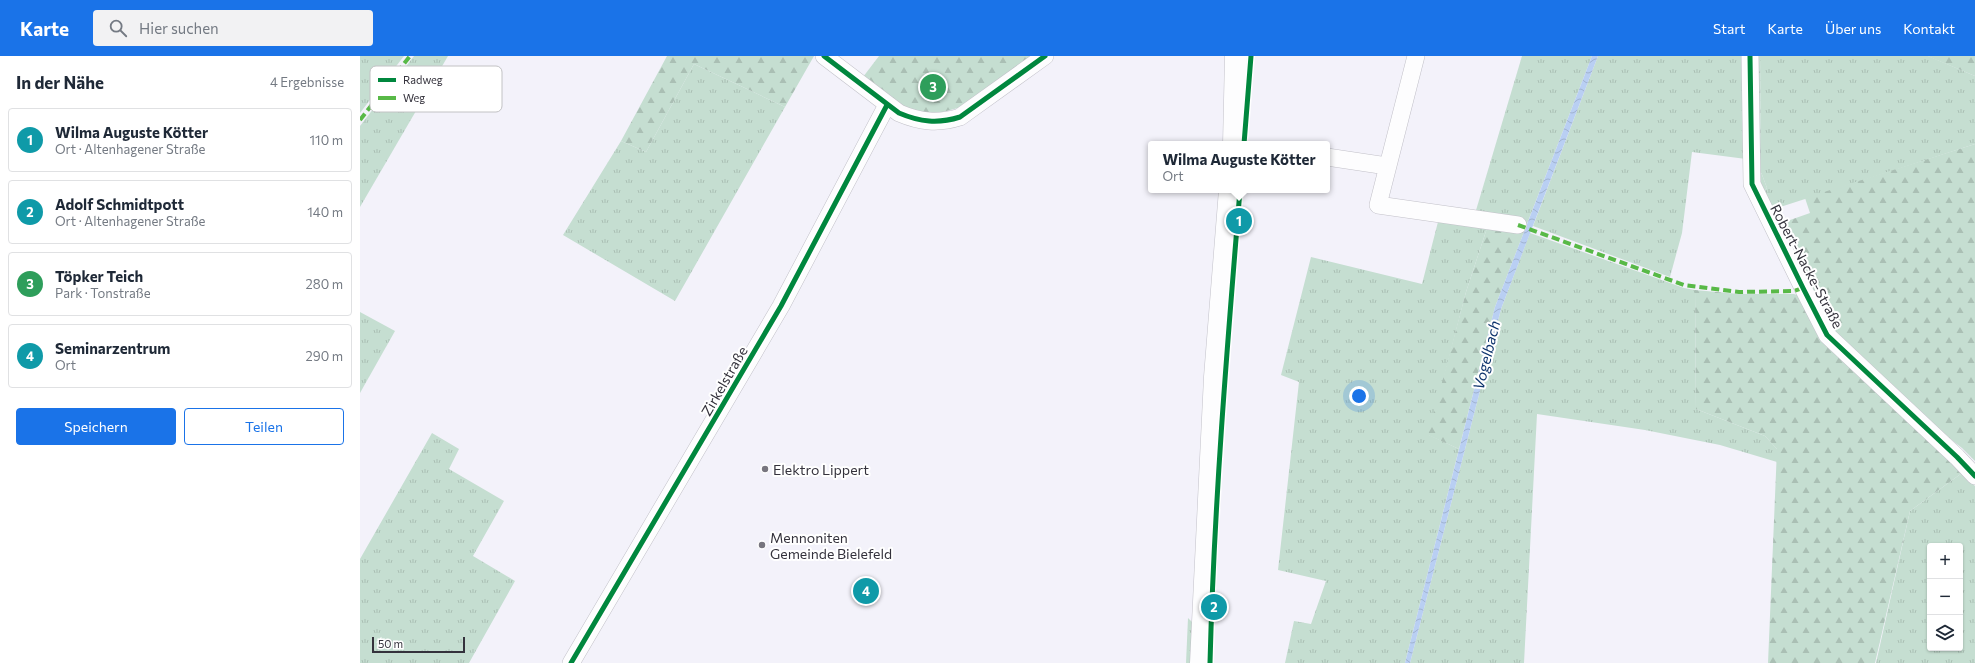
<!DOCTYPE html>
<html lang="de">
<head>
<meta charset="utf-8">
<style>
	body { margin:0; font-family:Commissioner,sans-serif; background:#f2f2f3; color:#1f2937 }
	.controls { position:absolute; right:12px; bottom:12px; display:grid; overflow:hidden; border-radius:4px; box-shadow:0 1px 3px #0004 }
	.controls button { width:36px; height:36px; display:grid; place-items:center; padding:0; border:0; border-bottom:1px solid #e0e1e3; background:#fff; color:#1f2937; font:20px sans-serif }
	.scale { position:absolute; left:12px; bottom:10px; width:93px; box-sizing:border-box; padding-left:4px; border:2px solid #34323c; border-top:0; font-size:11px; line-height:14px; white-space:nowrap; color:#34323c; -webkit-text-stroke:3px #fff; paint-order:stroke }
	.you { position:absolute; left:999px; top:340px; width:14px; height:14px; margin:-10px; border:3px solid #fff; border-radius:50%; background:#1a73e8; box-shadow:0 0 0 6px #1a73e833 }
	.badge { display:grid; place-items:center; width:26px; height:26px; border-radius:50%; background:#1a73e8; color:#fff; font-size:13px; font-weight:700 }
	.pin { position:absolute; translate:-50% -50%; border:2px solid #fff; box-shadow:0 1px 4px #0006 }
	.popup { position:absolute; left:788px; top:85px; width:182px; height:52px; box-sizing:border-box; display:grid; place-content:center; border-radius:4px; background:#fff; filter:drop-shadow(0 1px 3px #0005); font-size:13px; white-space:nowrap; color:#747a83 }
	.popup b { font-size:15px; color:#1f2937 }
	.popup::after { content:''; position:absolute; left:50%; top:100%; margin-left:-8px; border:8px solid transparent; border-top-color:#fff }
	.list { margin:0; padding:0; list-style:none }
	h2 { display:flex; justify-content:space-between; align-items:center; height:52px; margin:0; padding:0 16px; font-size:17px }
	h2 small { font-size:13px; font-weight:400; color:#747a83 }
	.list li { display:grid; grid-template-columns:26px 1fr auto; gap:12px; align-items:center; box-sizing:border-box; height:64px; margin:0 8px 8px; padding:0 8px; border:1px solid #e0e1e3; border-radius:4px }
	.list b { display:block; font-size:15px; white-space:nowrap }
	.list p { margin:0; font-size:13px; white-space:nowrap; color:#747a83 }
	.list em { font-size:13px; font-style:normal; color:#747a83 }
	.actions { display:flex; gap:8px; padding:12px 16px }
	.actions a { flex:1; padding:9px 0; border:1px solid #1a73e8; border-radius:4px; text-align:center; font-size:14px; color:#1a73e8 }
	.actions .main { background:#1a73e8; color:#fff }
	.icon { flex:none; width:22px; height:22px; fill:none; stroke:currentColor; stroke-width:2; stroke-linecap:round; stroke-linejoin:round }
	.map { position:relative; flex:none; width:1615px; height:607px; overflow:hidden }
	header { display:flex; align-items:center; gap:24px; box-sizing:border-box; height:56px; padding:0 20px; background:#1a73e8; color:#fff }
	header strong { font-size:19px }
	nav { display:flex; gap:22px; margin-inline-start:auto; font-size:14px }
	.search { width:280px; height:36px; background:#f2f2f3; display:flex; align-items:center; gap:10px; box-sizing:border-box; padding:0 14px; border-radius:4px; color:#747a83; font-size:15px }
	main { display:flex }
	aside { flex:1; background:#fff }
	.map>svg:first-child { display:block }
	.grass { fill:url(#grass-tufts); fill-rule:evenodd }
	.forest { fill:url(#forest-firs) }
	.water { fill:url(#water-waves) }
	.lines { fill:none; stroke-linecap:round; stroke-linejoin:round }
	.minor-casing { stroke:#c2c1c9; stroke-width:18 }
	.major-casing { stroke:#c2c1c9; stroke-width:23 }
	.minor { stroke:#fdfdfe; stroke-width:17 }
	.major { stroke:#fdfdfe; stroke-width:22 }
	.quiet { stroke:#58b947; stroke-width:4; stroke-dasharray:8 4; stroke-linecap:butt }
	.cycleway-casing { stroke:#fff; stroke-width:8 }
	.cycleway { stroke:#00873e; stroke-width:5 }
	.poi-dot { fill:#77757e; stroke:#fff; stroke-width:1.5 }
	.labels { text-anchor:middle; dominant-baseline:central; stroke-width:4; stroke-linejoin:round; paint-order:stroke }
	.street-label { font-size:14px; fill:#34323c; stroke:#fff }
	.poi-label { font-size:14px; fill:#34323c; stroke:#fff; text-anchor:start }
	.water-label { font-size:15px; font-style:italic; fill:#0f356e; stroke:#fff }
	.key { fill:#fff; stroke:#c2c2c4; stroke-width:1 }
	.key-label { font-size:11px; fill:#34323c }
</style>
</head>
<body>
<header>
<strong>Karte</strong>
<div class="search"><svg class="icon" aria-label="search" viewBox="0 0 24 24"><circle cx="10" cy="10" r="6"/><path d="M15 15l6 6"/></svg>Hier suchen</div>
<nav><a>Start</a><a>Karte</a><a>Über uns</a><a>Kontakt</a></nav>
</header>
<main>
<aside>
<h2>In der Nähe<small>4 Ergebnisse</small></h2>
<ul class="list">
<li><span class="badge" style="background:#0f9aa8">1</span><div><b>Wilma Auguste Kötter</b><p>Ort · Altenhagener Straße</p></div><em>110 m</em></li>
<li><span class="badge" style="background:#0f9aa8">2</span><div><b>Adolf Schmidtpott</b><p>Ort · Altenhagener Straße</p></div><em>140 m</em></li>
<li><span class="badge" style="background:#2e9e5b">3</span><div><b>Töpker Teich</b><p>Park · Tonstraße</p></div><em>280 m</em></li>
<li><span class="badge" style="background:#0f9aa8">4</span><div><b>Seminarzentrum</b><p>Ort</p></div><em>290 m</em></li>
</ul>
<div class="actions"><a class="main">Speichern</a><a>Teilen</a></div>
</aside>
<div class="map">
<svg width="1615" height="607" viewBox="0 0 1615 607">
	<defs>
		<pattern id="grass-tufts" width="24" height="20" patternUnits="userSpaceOnUse"><rect width="24" height="20" fill="#c5ded1"/><path d="M3 7l-1-3M5 7V3M7 7l1-3M15 17l-1-3M17 17v-4M19 17l1-3" fill="none" stroke="#aabfb4"/></pattern>
		<pattern id="forest-firs" width="22" height="20" patternUnits="userSpaceOnUse"><rect width="22" height="20" fill="#c5ded1"/><path d="M5 1l3.5 6h-7zM16 11l3.5 6h-7z" fill="#aabfb4"/></pattern>
		<pattern id="water-waves" width="16" height="10" patternUnits="userSpaceOnUse"><rect width="16" height="10" fill="#b9cff3"/><path d="M0 5q4-4 8 0t8 0" fill="none" stroke="#a0b2d1"/></pattern>
	</defs>
	<rect width="100%" height="100%" fill="#f3f2fa"/>
	<g class="grass">
		<polygon points="0,0 44,0 0,57"/>
		<polygon points="54,0 88,0 0,151 0,70"/>
		<polygon points="1162,0 1232,0 1167,168 1114,161"/>
		<polygon points="1238,0 1385,0 1386,103 1332,96 1322,177 1310,221 1173,170"/>
		<polygon points="1400,0 1568,0 1615,20 1615,88 1408,155 1401,140 1407,132 1401,116"/>
		<polygon points="334,8 425,51 315,245 203,179 261,85 286,96"/>
		<polygon points="1079,162 1128,169 1106,236 1069,379 1099,393 1045,607 925,607 934,565 951,568 966,525 918,514 939,326 921,319 951,201 1062,228"/>
		<polygon points="1170,177 1324,232 1335,234 1336,353 1405,380 1417,393 1417,406 1360,389 1285,374 1177,358 1164,607 1050,607 1141,253"/>
		<polygon points="0,256 35,275 0,337"/>
		<polygon points="72,377 99,393 89,413 144,445 113,500 155,525 109,607 0,607 0,503"/>
		<path d="M1602 417 1615 430V607H1516L1550 455ZM1570 490H1600V592H1570Z"/>
		<polygon points="828,562 832,566 835,607 826,607"/>
	</g>
	<g class="forest">
		<polygon points="307,0 454,0 425,51 334,8 286,96 261,85"/>
		<polygon points="519,0 674,0 598,52 579,57 562,57 544,51 503,21"/>
		<polygon points="1392,0 1400,0 1401,116 1407,132 1401,140"/>
		<polygon points="1568,0 1615,0 1615,20 1572,2"/>
		<polygon points="1615,88 1615,405 1602,392 1543,346 1470,277 1416,169 1450,157 1445,142"/>
		<polygon points="1128,169 1164,176 1135,251 1099,393 1068,379 1106,236"/>
		<polygon points="1335,234 1379,238 1434,238 1440,240 1602,417 1550,455 1515,607 1408,607 1417,393 1405,380 1336,353"/>
	</g>
	<polygon class="water" points="1232,0 1238,0 1141,253 1050,607 1045,607 1135,251"/>
	<g class="lines">
		<defs>
			<g id="minor">
				<path d="M464 0 539 57C560 66 578 68 600 61L685 0"/>
				<polyline points="1056,0 1018,149 1158,169"/>
				<polyline points="1390,0 1392,128 1443,232 1467,279 1597,401 1615,420"/>
				<polyline points="967,101 1027,110"/>
				<polyline points="211,607 421,250 527,49"/>
			</g>
			<g id="major">
				<polyline points="874,88 876,0"/>
				<polyline points="841,607 855,321 870,134"/>
			</g>
		</defs>
		<use href="#minor" class="minor-casing"/>
		<use href="#major" class="major-casing"/>
		<use href="#minor" class="minor"/>
		<use href="#major" class="major"/>
		<g class="quiet">
			<polyline points="0,64 50,0"/>
			<polyline points="1158,169 1324,229 1379,236 1434,235 1443,232"/>
		</g>
		<defs>
			<g id="cycleway">
				<path d="M464 0 539 57C560 66 578 68 600 61L685 0"/>
				<polyline points="1390,0 1392,128 1443,232 1467,279 1597,401 1615,420"/>
				<polyline points="884,88 891,0"/>
				<polyline points="211,607 421,250 527,49"/>
				<path d="M850 607C854 449 867 292 880 134"/>
			</g>
		</defs>
		<use href="#cycleway" class="cycleway-casing"/>
		<use href="#cycleway" class="cycleway"/>
	</g>
	<g class="poi-dot">
		<circle cx="405" cy="413" r="4"/>
		<circle cx="402" cy="489" r="4"/>
	</g>
	<g class="labels">
		<g class="street-label">
			<text transform="translate(1447 210) rotate(62)">Robert-Nacke-Straße</text>
			<text transform="translate(364 325) rotate(-60)">Zirkelstraße</text>
		</g>
		<g class="poi-label">
			<text x="413" y="413">Elektro Lippert</text>
			<text x="410" y="481">Mennoniten<tspan x="410" dy="16">Gemeinde Bielefeld</tspan></text>
		</g>
		<g class="water-label">
			<text transform="translate(1126 299) rotate(-76)">Vogelbach</text>
		</g>
	</g>
	<rect x="10" y="10" width="132" height="46" rx="6" class="key"/>
	<rect x="18" y="22" width="18" height="4" fill="#00873e"/>
	<rect x="18" y="40" width="18" height="4" fill="#58b947"/>
	<g class="key-label">
		<text x="43" y="28">Radweg</text>
		<text x="43" y="46">Weg</text>
	</g>
</svg>
<div class="controls">
<button>+</button>
<button>−</button>
<button><svg class="icon" aria-label="layers" viewBox="0 0 24 24"><path d="M12 4l9 5-9 5-9-5zM3 14l9 5 9-5"/></svg></button>
</div>
<div class="scale">50 m</div>
<div class="you"></div>
<div class="pin badge" style="left:879px;top:165px;background:#0f9aa8">1</div>
<div class="popup"><b>Wilma Auguste Kötter</b>Ort</div>
<div class="pin badge" style="left:854px;top:551px;background:#0f9aa8">2</div>
<div class="pin badge" style="left:573px;top:31px;background:#2e9e5b">3</div>
<div class="pin badge" style="left:506px;top:535px;background:#0f9aa8">4</div>
</div>
</main>
</body>
</html>
